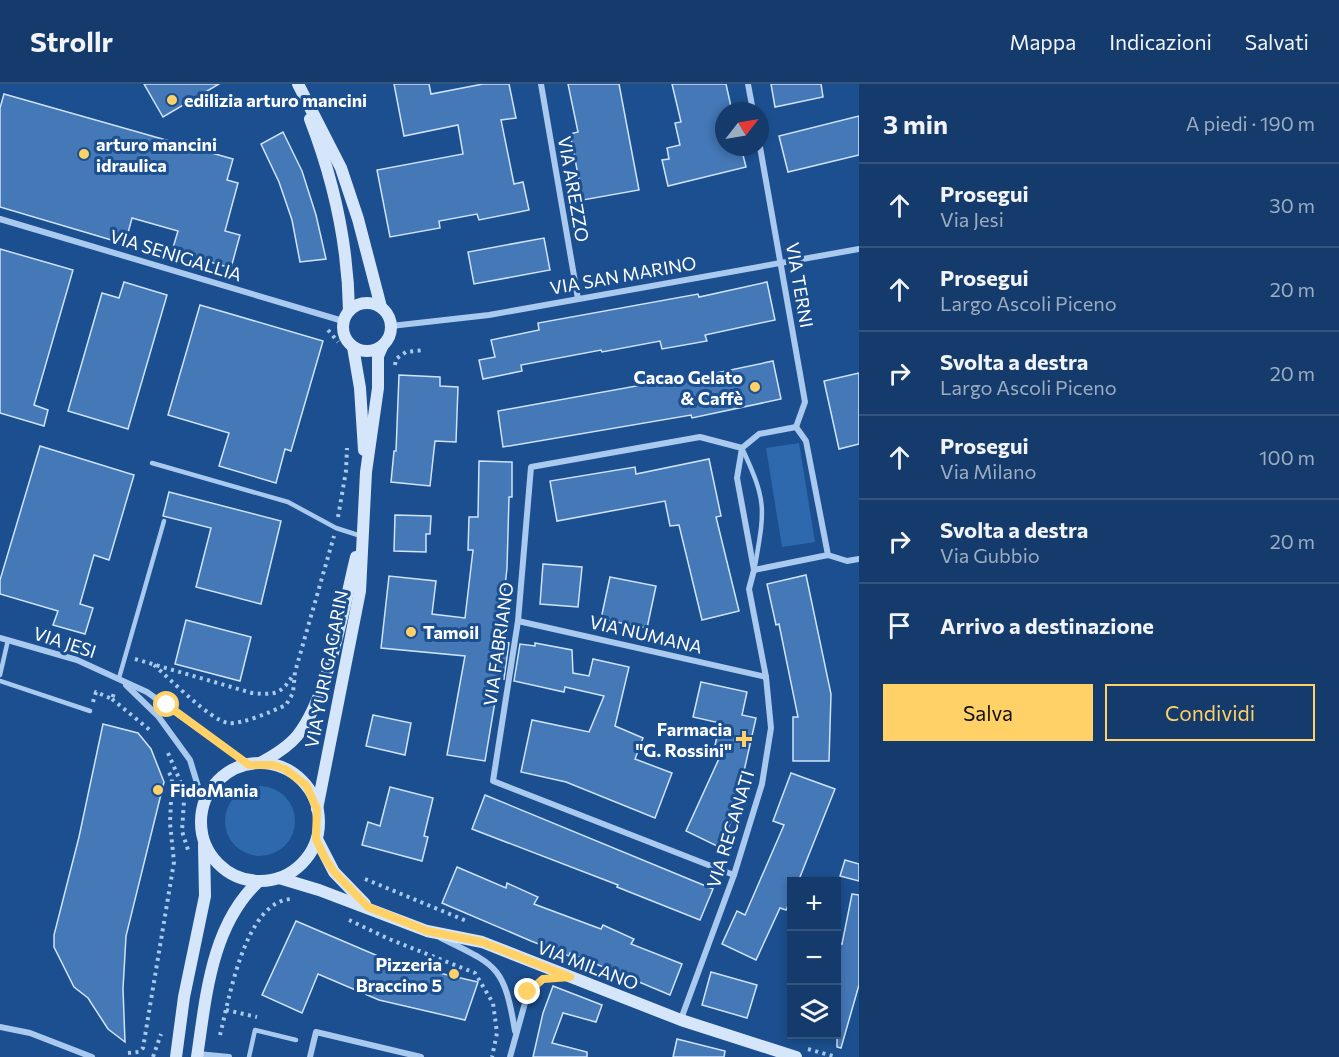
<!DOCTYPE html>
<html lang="it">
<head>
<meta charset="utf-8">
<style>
	body { margin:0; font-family:Commissioner,sans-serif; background:#1d4271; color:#f1f3f6 }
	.controls { position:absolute; right:18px; bottom:18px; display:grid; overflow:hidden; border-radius:0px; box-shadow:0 3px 9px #0003 }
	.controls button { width:54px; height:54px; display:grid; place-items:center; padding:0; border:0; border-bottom:2px solid #33557e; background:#143b6b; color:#f1f3f6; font:30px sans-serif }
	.compass { position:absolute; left:715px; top:18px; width:54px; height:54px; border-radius:50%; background:#143b6b; box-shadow:0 3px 9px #0003; rotate:59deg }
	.stop { position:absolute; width:18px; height:18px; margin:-14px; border:4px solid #ffd166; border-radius:50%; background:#fff }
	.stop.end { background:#ffd166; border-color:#fff; box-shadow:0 2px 6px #0008 }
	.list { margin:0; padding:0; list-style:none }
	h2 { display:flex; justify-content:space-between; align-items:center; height:78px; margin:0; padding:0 24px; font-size:26px }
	h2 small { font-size:20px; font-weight:400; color:#9dadc1 }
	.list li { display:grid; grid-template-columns:39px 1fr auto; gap:18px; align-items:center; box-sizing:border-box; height:84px; padding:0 24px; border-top:2px solid #33557e }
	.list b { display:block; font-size:22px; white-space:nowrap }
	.list p { margin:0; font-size:20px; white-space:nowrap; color:#9dadc1 }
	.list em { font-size:20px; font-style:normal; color:#9dadc1 }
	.actions { display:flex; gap:12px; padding:18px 24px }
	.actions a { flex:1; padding:14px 0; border:2px solid #ffd166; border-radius:0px; text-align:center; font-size:21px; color:#ffd166 }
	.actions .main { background:#ffd166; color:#111 }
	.icon { flex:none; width:33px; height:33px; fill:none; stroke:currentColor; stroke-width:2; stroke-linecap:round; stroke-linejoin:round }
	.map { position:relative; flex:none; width:859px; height:973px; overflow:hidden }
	header { display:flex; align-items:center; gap:36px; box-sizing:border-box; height:84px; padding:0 30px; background:#143b6b; border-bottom:2px solid #33557e }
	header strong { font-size:28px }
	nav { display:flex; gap:33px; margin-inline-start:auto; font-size:21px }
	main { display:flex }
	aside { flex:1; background:#143b6b }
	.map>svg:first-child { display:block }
	.green { fill:#2e69ad }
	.building { fill:#4478b7; stroke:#cfe3fa; stroke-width:1.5 }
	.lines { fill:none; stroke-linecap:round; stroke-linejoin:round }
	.path { stroke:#a9c9ee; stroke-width:4; stroke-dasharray:3 4.5; stroke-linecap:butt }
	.lane { stroke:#a9c9ee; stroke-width:4.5 }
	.street { stroke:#a9c9ee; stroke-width:6 }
	.secondary { stroke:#d6e6fa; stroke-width:12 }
	.route { stroke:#ffd166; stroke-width:8 }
	.poi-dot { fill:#ffd166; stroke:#1b4f8f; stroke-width:2 }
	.labels { text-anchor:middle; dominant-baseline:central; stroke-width:6; stroke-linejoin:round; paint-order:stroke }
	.poi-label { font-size:18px; font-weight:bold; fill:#fff; stroke:#1b4f8f; text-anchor:start }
	.street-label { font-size:18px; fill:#fff; stroke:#1b4f8f }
</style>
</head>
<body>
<header>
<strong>Strollr</strong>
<nav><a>Mappa</a><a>Indicazioni</a><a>Salvati</a></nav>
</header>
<main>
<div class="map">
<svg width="859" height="973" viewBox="0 0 859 973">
	<rect width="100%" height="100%" fill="#1b4f8f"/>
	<g class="green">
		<polygon points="799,359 815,458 782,463 766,364"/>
		<circle cx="260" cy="737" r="35"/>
	</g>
	<g class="building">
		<polygon points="144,0 219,0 163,33"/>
		<polygon points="394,0 429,0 431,10 483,0 509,0 516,34 501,36 514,100 523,98 529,126 479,136 477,130 439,137 440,144 390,153 377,86 463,70 458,41 404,52"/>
		<polygon points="568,0 619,0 639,106 583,116 570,50 578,48"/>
		<polygon points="672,0 726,0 732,27 724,27 724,63 741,63 746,83 668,102 662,76 669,75 667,64 680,61 675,39 681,38"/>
		<polygon points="771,0 821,0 823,13 775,23"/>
		<polygon points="4,10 233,75 227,96 238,99 225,147 240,151 231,184 172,167 178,147 132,134 125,160 0,123 0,24"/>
		<polygon points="859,32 859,71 788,88 779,52"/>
		<polygon points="283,48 302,87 316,131 326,175 300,178 292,136 279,98 261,60"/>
		<polygon points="544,154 550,186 474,200 468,168"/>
		<polygon points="0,165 73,186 34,321 48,326 44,342 0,329"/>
		<polygon points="124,198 167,211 128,345 68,327 102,209 119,214"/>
		<polygon points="767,198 775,236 705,251 707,257 662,265 660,257 602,268 601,266 521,281 522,287 483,295 479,276 495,273 491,256 539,246 538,239 698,210 699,213"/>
		<polygon points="200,221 323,257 291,367 285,365 276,399 219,382 229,349 168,331"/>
		<polygon points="773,277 781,315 692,334 691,331 503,363 498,327 658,298 659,301"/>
		<polygon points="859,289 859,360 839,365 824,297"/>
		<polygon points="399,291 440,293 440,302 458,303 456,358 435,357 430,402 391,398 394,367 396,367"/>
		<polygon points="40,362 134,391 109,476 94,471 80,520 93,524 85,550 53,541 58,527 0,510 0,496"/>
		<polygon points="709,375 721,432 716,433 739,527 702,536 679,441 670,442 665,417 557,437 550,397 635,383 636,390"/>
		<polygon points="479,377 512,378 512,413 509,413 507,484 501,539 505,539 502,558 509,559 504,595 499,594 485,677 447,671 465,572 381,564 389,492 436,497 432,530 465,534 473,466 468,466 469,433 478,433"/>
		<polygon points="169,408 281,437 261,520 196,503 211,444 163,432"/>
		<polygon points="395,431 431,432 430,450 426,450 426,468 394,467"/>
		<polygon points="543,480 582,483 578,523 540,520"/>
		<polygon points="806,491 831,610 829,677 793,677 793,633 798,633 779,540 776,541 767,500"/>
		<polygon points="610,493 656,502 647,544 601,535"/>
		<polygon points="186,536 251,553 240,597 175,580"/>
		<polygon points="535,559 572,566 573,589 589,592 593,575 629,583 615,642 643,654 635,675 672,689 655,734 566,698 521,688 532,636 589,648 604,612 565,603 564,608 514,597 520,560 535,562"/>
		<polygon points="701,598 747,608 742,631 756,634 742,696 749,700 719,763 686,747 722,668 714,666 720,639 693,633"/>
		<polygon points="373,631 411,639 405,671 366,662"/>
		<polygon points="103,640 138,649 151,665 164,698 126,852 123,905 125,958 108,945 88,914 74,903 54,863 54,851 79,753"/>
		<polygon points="791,689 835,705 798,798 792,798 792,813 786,826 780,824 756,876 722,860 737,827 745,831 784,741 773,737"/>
		<polygon points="390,703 433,714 424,752 428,753 422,777 362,761 368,738 380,742"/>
		<polygon points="485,711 713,805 700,836 617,803 618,801 472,745"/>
		<polygon points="845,776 859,780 859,797 840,792"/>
		<polygon points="457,783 506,804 507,799 538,813 534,820 601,845 603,841 634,855 631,860 682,880 670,911 570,869 569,872 531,857 442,819"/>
		<polygon points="852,810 859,811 859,901 841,964 837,963 837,859 842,860"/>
		<polygon points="296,837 392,878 478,898 465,936 379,916 318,890 302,929 262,911"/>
		<polygon points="711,888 757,901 747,934 702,921"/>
		<polygon points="553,902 602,921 596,938 563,929 552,959 587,968 587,973 533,973 543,929"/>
		<polygon points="677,955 725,967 724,973 673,973"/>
	</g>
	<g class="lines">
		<g class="path">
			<polyline points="328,246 338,258"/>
			<polyline points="395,281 396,275 406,268 424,266"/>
			<polyline points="338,433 346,387 347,364"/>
			<path d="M135 575 252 609C274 611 281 611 293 591"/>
			<path d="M154 581C169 594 210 636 228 639 241 641 273 627 286 621L293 609 295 588 334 452"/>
			<polyline points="112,615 151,647"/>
			<polyline points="93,618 96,608 112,615 115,606"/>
			<polyline points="168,669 181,699 184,717 182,747 188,766"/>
			<polyline points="365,795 469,838"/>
			<polyline points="349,836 389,855 475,889 493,919 497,949 492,973"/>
			<polyline points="226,926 257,933"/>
			<path d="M220 951C229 916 245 816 292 815"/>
			<polyline points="808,965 836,973"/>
			<polyline points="128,969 139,968 143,964 174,778 170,739 172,695 168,686"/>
			<polyline points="153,973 161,950"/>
		</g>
		<g class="lane">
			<path d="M742 364C767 418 765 424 755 482"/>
			<polyline points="152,379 288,418 336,444 361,452"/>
			<polyline points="0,591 8,556"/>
			<polyline points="119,594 164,437"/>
			<polyline points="0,597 90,627"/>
			<polyline points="249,973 255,946 296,956"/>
		</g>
		<g class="street">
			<polyline points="541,0 578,215"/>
			<polyline points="748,0 753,27"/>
			<polyline points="760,63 805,318 796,343"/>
			<polyline points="0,135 343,237"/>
			<polyline points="391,242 489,231 859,165"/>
			<polyline points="828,471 806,357 796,343 759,350 742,364 737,394 754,486 828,471 847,477 859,475"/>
			<polyline points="518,537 766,593"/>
			<polyline points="0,554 77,576 147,608 249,681"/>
			<polyline points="126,601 158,632 190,676 204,722"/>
			<polyline points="734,791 493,697 518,537 531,383 700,353 742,364"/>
			<path d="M441 854C498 882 504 882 515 947"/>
			<polyline points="681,935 734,791 762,700 771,644 766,593 749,505 754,486"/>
			<polyline points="0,943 30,949 92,973"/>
			<polyline points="198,970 229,973"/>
			<polyline points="310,973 316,948 421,973"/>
			<polyline points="510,973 528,908 543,895 560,893"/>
		</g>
		<g class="secondary">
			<polyline points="298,0 341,84 358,135 381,223"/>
			<path d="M310 35C334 97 348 160 349 227"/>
			<circle cx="367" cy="243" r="24"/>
			<polyline points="353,263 360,304 364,366"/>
			<path d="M260 679C273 672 287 664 297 652 328 614 344 522 356 473"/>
			<circle cx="260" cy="738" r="59"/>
			<polyline points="317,725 360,507 366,388 378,304 378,272 382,263"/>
			<polyline points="317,755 334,788 365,820"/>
			<polyline points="279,794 319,806 427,847 482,858 681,936 796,973"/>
			<polyline points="176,973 184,913 205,812 204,761"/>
			<path d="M197 973C206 913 211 841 259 797"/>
		</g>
	</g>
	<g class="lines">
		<polyline class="route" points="167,621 249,681 273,681 285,685 306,701 317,725 316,755 325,774 334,788 368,823 427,847 482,858 570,893 543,895 528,908"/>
	</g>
	<g class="poi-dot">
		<circle cx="172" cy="16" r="6"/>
		<circle cx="84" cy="70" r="6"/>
		<circle cx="755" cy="303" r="6"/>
		<circle cx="411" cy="548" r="6"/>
		<path d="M741 646h6v6h6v6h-6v6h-6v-6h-6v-6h6z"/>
		<circle cx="158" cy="706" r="6"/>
		<circle cx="454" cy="890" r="6"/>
	</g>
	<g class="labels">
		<g class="poi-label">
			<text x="184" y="16">edilizia arturo mancini</text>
			<text x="96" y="60">arturo mancini<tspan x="96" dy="21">idraulica</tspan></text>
			<text x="743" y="293" text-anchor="end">Cacao Gelato<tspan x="743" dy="21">&amp; Caffè</tspan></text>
			<text x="423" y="548">Tamoil</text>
			<text x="732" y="645" text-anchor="end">Farmacia<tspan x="732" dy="21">"G. Rossini"</tspan></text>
			<text x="170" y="706">FidoMania</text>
			<text x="442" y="880" text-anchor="end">Pizzeria<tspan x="442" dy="21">Braccino 5</tspan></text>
		</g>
		<g class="street-label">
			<text transform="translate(574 105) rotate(80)">VIA AREZZO</text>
			<text transform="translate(176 171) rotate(17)">VIA SENIGALLIA</text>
			<text transform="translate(623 191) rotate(-10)">VIA SAN MARINO</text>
			<text transform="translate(800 201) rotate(80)">VIA TERNI</text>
			<text transform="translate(646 550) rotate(13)">VIA NUMANA</text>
			<text transform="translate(65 558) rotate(18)">VIA JESI</text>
			<text transform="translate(498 560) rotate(-82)">VIA FABRIANO</text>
			<text transform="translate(326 585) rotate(-79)">VIA YURI GAGARIN</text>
			<text transform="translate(730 745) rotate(-73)">VIA RECANATI</text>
			<text transform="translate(588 881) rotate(21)">VIA MILANO</text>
		</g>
	</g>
</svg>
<div class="controls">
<button>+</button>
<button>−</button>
<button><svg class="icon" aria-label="layers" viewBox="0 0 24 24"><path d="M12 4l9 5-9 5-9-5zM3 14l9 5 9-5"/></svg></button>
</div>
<svg class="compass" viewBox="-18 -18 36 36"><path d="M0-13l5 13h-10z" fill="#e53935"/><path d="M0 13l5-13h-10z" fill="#9dadc1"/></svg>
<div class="stop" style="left:167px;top:621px"></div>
<div class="stop end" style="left:528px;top:908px"></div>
</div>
<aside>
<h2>3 min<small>A piedi · 190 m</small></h2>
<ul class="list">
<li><svg class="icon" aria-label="ahead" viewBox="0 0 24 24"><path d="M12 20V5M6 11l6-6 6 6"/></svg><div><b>Prosegui</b><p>Via Jesi</p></div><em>30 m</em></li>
<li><svg class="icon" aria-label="ahead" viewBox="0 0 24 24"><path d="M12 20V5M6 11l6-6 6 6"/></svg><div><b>Prosegui</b><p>Largo Ascoli Piceno</p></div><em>20 m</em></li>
<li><svg class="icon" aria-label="right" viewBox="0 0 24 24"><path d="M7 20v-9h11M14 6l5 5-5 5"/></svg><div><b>Svolta a destra</b><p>Largo Ascoli Piceno</p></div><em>20 m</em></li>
<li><svg class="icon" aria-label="ahead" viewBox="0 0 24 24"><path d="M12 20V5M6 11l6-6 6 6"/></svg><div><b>Prosegui</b><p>Via Milano</p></div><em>100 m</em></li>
<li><svg class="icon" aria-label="right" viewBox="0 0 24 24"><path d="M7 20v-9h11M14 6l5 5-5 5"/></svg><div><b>Svolta a destra</b><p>Via Gubbio</p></div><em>20 m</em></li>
<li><svg class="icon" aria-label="arrive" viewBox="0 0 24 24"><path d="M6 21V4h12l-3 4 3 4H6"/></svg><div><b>Arrivo a destinazione</b></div></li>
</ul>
<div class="actions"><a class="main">Salva</a><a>Condividi</a></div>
</aside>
</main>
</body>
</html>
